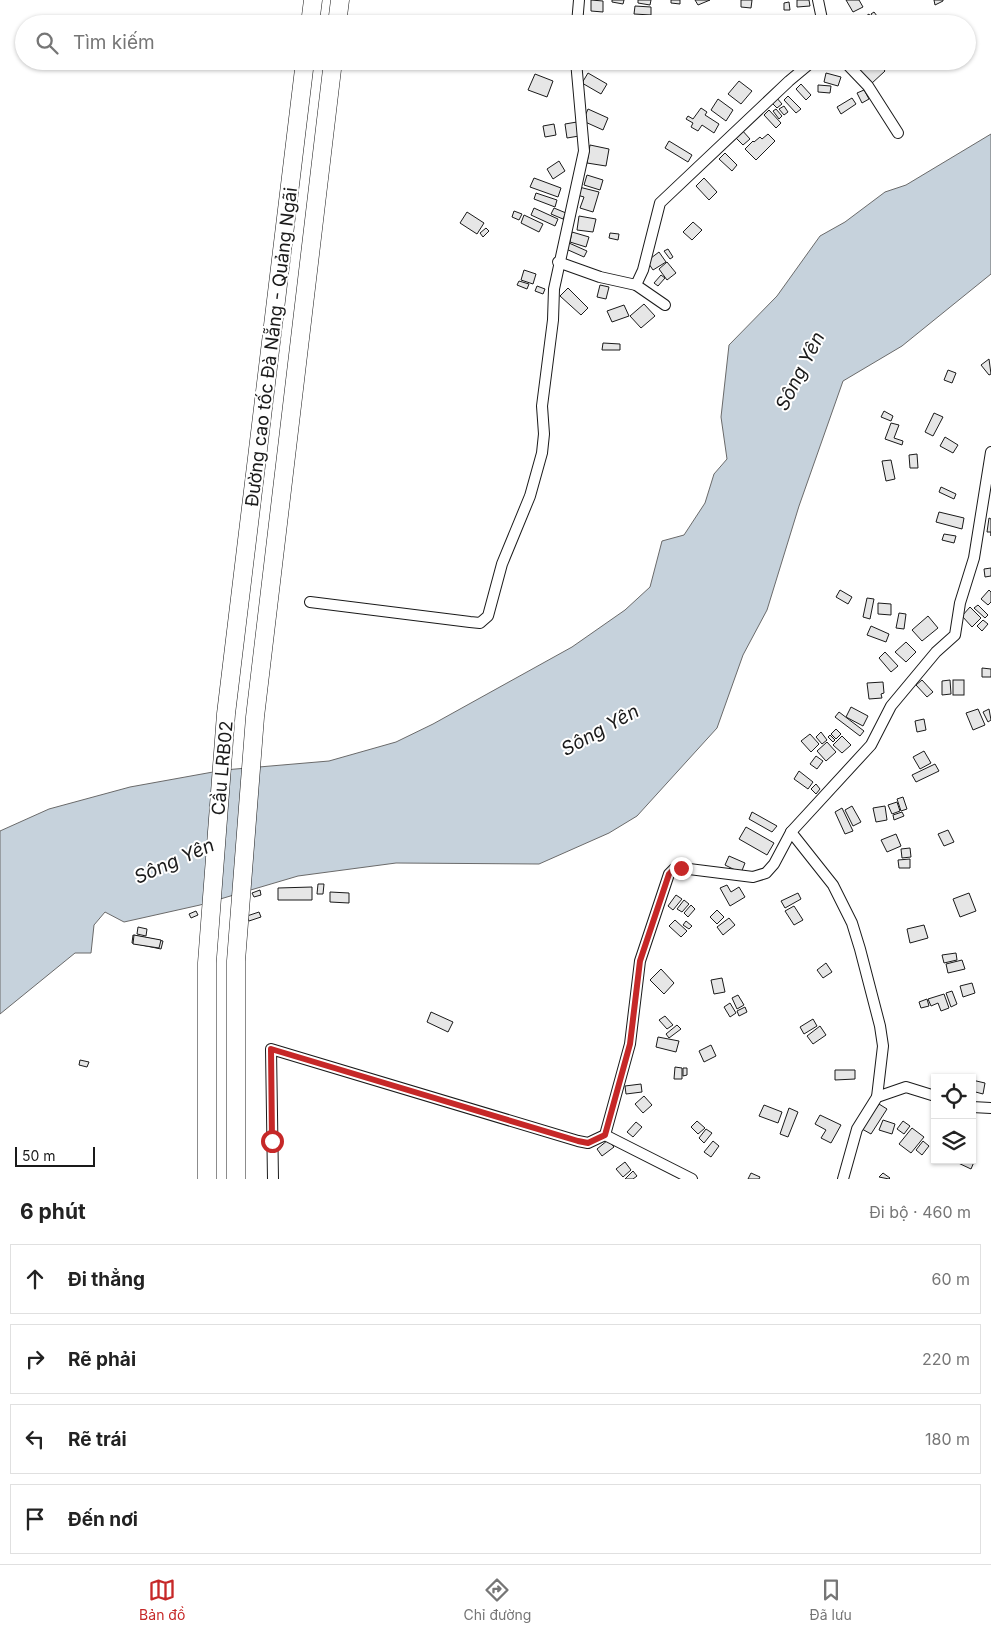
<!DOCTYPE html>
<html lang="vi">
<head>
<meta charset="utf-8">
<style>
	body { margin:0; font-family:Inter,sans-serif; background:#f6f6f6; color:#222 }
	.controls { position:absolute; right:15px; bottom:15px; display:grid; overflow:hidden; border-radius:0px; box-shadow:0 1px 4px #0004 }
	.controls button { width:45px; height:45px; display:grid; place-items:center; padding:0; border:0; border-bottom:1px solid #e0e0e0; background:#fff; color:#222; font:25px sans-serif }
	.scale { position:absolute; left:15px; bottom:12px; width:80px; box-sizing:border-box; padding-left:5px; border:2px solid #1a1a1a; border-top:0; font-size:14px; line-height:18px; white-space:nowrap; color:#1a1a1a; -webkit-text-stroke:4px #fff; paint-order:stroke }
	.stop { position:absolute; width:15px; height:15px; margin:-11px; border:4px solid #c62828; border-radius:50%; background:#fff }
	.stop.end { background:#c62828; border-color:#fff; box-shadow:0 1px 5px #0008 }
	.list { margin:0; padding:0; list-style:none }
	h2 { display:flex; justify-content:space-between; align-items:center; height:65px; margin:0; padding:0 20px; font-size:21px }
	h2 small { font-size:16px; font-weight:400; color:#767676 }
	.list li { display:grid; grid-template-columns:32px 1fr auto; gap:15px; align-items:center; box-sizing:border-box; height:70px; margin:0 10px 10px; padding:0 10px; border:1px solid #e0e0e0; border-radius:0px }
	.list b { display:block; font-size:19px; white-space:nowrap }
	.list em { font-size:16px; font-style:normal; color:#767676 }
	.icon { flex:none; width:28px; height:28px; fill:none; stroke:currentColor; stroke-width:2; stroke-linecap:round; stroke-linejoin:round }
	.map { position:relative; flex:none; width:991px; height:1179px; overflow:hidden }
	.search { position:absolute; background:#fff; box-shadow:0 1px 4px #0004; left:15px; right:15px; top:15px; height:55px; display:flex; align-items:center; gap:12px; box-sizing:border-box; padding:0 18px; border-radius:28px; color:#767676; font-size:19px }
	.sheet { height:385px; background:#fff }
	nav { display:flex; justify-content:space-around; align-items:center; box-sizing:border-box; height:70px; border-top:1px solid #e0e0e0; background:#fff; font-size:14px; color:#767676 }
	nav a { display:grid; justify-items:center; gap:2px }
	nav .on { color:#c62828 }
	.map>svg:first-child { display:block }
	.water { fill:#c6d2dc; stroke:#6a6a6a }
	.building { fill:#e6e6e6; stroke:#1a1a1a }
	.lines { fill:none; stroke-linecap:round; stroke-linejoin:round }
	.minor-casing { stroke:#1a1a1a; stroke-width:12 }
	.motorway-casing { stroke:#1a1a1a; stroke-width:19 }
	.minor { stroke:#fff; stroke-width:10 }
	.motorway { stroke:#fff; stroke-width:18 }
	.route { stroke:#c62828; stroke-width:6 }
	.labels { text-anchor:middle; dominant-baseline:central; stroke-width:4; stroke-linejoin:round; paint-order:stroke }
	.street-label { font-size:18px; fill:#1a1a1a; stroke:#fff }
	.water-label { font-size:19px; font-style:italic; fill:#1a1a1a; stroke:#fff }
</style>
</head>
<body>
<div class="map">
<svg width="991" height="1179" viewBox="0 0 991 1179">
	<rect width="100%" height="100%" fill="#fff"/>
	<polygon class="water" points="991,134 991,274 902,346 843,381 799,506 767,610 743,655 717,728 637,816 609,833 539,864 396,863 298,876 200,905 124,922 105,912 94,925 91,953 75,953 0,1014 0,831 49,809 130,787 224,770 329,761 396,742 433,724 572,647 625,610 650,587 662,541 684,535 705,503 714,474 727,459 721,417 729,345 777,296 820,236 845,222 885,192 906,185"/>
	<g class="building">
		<polygon points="591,0 603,1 603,12 591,11"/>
		<polygon points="612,0 624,0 623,4 612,2"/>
		<polygon points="638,0 651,0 650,5 638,3"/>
		<polygon points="671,0 680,0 680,4 671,3"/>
		<polygon points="695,0 710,0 698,5"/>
		<polygon points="741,0 752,0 751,8 741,7"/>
		<polygon points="797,0 809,0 810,6 797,7"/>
		<polygon points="846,0 859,0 863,7 853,12"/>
		<polygon points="934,0 943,0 943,1 935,5"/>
		<polygon points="789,2 790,10 784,10 784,3"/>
		<polygon points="635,6 651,7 651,15 634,14"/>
		<polygon points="874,12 880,20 876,23 871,14"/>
		<polygon points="869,14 874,24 863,24 860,20"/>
		<polygon points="596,61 606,61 602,66"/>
		<polygon points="851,61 877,61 885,71 871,84"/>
		<polygon points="588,73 607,84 601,94 582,83"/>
		<polygon points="826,73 841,77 838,86 824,82"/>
		<polygon points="535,74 553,81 547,97 528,90"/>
		<polygon points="739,81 752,91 741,104 728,94"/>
		<polygon points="801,84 811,95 806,100 796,89"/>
		<polygon points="818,85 831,86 830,93 818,92"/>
		<polygon points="864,90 869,99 862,103 857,93"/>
		<polygon points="788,96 801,109 796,113 784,100"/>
		<polygon points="776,97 782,104 777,108 771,102"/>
		<polygon points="852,98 856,104 841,114 837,107"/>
		<polygon points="718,99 733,110 726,121 711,110"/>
		<polygon points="784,106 788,112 784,115 779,109"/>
		<polygon points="701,108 707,112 705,115 719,124 714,133 702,125 698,131 691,127 693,123 686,119 688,116 693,119"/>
		<polygon points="588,109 608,118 603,130 583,121"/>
		<polygon points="776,109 782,116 779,119 773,111"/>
		<polygon points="769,110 781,123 776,128 764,115"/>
		<polygon points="577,122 579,136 567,138 565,124"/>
		<polygon points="554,124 556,135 545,137 543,126"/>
		<polygon points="741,129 750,139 743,145 734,136"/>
		<polygon points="768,134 775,141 756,160 745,149 753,141 754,142 760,137 762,139"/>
		<polygon points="669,141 692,155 688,162 665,148"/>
		<polygon points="590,145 609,149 606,166 587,163"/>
		<polygon points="725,153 737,165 732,171 719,159"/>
		<polygon points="559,161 565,171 553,179 547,169"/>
		<polygon points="587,175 603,180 600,190 584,185"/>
		<polygon points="534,178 561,188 558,197 530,187"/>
		<polygon points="704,178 717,192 709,200 696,186"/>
		<polygon points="579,187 599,192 593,212 580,208 584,197 577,195"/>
		<polygon points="536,193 557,200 555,207 534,199"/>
		<polygon points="534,208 558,219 555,226 531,215"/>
		<polygon points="554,208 566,213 563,219 551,214"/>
		<polygon points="514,211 522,214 519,220 512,217"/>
		<polygon points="467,212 484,223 477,234 460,223"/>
		<polygon points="524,215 543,224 539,232 521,223"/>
		<polygon points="579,216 596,219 593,232 577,230"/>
		<polygon points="693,222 702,230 692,240 683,232"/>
		<polygon points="486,228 489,231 483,237 480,233"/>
		<polygon points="572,232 589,237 586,247 570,242"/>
		<polygon points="610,233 619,234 618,240 609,238"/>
		<polygon points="569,243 587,251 584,257 566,249"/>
		<polygon points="668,249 673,257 670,259 664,251"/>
		<polygon points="659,252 666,262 653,270 647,261"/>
		<polygon points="667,262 676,273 667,280 659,269"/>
		<polygon points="524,270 536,274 533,284 521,280"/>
		<polygon points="661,275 665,278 658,286 654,283"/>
		<polygon points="519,281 529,284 527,289 517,285"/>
		<polygon points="600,285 609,287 606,299 597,297"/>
		<polygon points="537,286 545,289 543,294 535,291"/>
		<polygon points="568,288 588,308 581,315 560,296"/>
		<polygon points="644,304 655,316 641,328 630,316"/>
		<polygon points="624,305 629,316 612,322 607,311"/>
		<polygon points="603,343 620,344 620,350 602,350"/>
		<polygon points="989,359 991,374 989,375 981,365"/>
		<polygon points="948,370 956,373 952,383 944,380"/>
		<polygon points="884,411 893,416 891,421 881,417"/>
		<polygon points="934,413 943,417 933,436 925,432"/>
		<polygon points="891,423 899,425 894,438 903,441 902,445 885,439"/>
		<polygon points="945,437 958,445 953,453 940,446"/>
		<polygon points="917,454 918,468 910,468 909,455"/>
		<polygon points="891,460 895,479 886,481 882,461"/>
		<polygon points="941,487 956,494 954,499 939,492"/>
		<polygon points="939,512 964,518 962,529 936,522"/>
		<polygon points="989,518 991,519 991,536 991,532 987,532"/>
		<polygon points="944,534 956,536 954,543 942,540"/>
		<polygon points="991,568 991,576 985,577 984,569"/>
		<polygon points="840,590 852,597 848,604 836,597"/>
		<polygon points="989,590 991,592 991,602 988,605 981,599"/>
		<polygon points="867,598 874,599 870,619 863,617"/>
		<polygon points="878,603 891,604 891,615 878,614"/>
		<polygon points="978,605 988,615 985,618 974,608"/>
		<polygon points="970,607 981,618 972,627 962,616"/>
		<polygon points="899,613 906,614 904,629 896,628"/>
		<polygon points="928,616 938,628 922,641 912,630"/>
		<polygon points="983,620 988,624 982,631 977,626"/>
		<polygon points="871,626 889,634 886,642 867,635"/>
		<polygon points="906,642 916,652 906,662 895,652"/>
		<polygon points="885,652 898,666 891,672 879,658"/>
		<polygon points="982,668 991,669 991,677 982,677"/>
		<polygon points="922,680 933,692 927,697 916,685"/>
		<polygon points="950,680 951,694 942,695 942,681"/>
		<rect x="953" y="680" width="11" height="15"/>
		<polygon points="883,682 884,693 881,694 882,698 869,699 867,683"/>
		<polygon points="851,707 868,716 863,726 846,717"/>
		<polygon points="978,709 985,725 973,730 966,713"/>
		<polygon points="989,709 991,720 988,722 983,712"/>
		<polygon points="839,712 864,731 860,736 835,717"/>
		<polygon points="924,719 926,730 917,732 915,721"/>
		<polygon points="836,729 841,734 836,739 831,734"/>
		<polygon points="821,732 827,740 822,744 816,737"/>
		<polygon points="810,734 819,744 811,752 801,741"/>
		<polygon points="830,735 835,740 833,742 828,737"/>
		<polygon points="842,736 851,745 842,753 833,745"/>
		<polygon points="827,742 836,752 826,761 817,751"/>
		<polygon points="924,751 931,763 920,769 913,757"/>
		<polygon points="816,756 823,761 817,769 810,764"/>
		<polygon points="935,764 939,771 916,782 912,775"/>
		<polygon points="799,771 813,782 808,789 794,779"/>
		<polygon points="816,784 820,789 816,794 811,789"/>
		<polygon points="903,797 907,809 901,811 897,799"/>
		<polygon points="897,802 900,811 892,814 888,805"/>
		<polygon points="852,806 861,822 853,826 845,810"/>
		<polygon points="885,806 887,820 876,822 873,808"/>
		<polygon points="842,808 853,831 845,834 835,812"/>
		<polygon points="752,812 777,826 772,832 749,819"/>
		<polygon points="902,812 904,816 894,820 893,815"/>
		<polygon points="746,827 774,843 767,855 739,839"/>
		<polygon points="948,830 954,842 944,846 938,834"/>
		<polygon points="896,834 901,846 887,852 881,840"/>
		<polygon points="910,848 911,857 902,858 901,849"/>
		<polygon points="729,856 745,863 741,873 725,865"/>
		<polygon points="910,859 910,868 899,868 898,860"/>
		<polygon points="318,884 324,884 323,894 317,894"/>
		<polygon points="727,885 731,892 739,887 745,897 730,906 720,888"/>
		<polygon points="312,887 312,900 278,900 278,888"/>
		<polygon points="260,890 261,895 254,897 252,893"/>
		<polygon points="330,892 349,893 349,903 330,902"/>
		<polygon points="798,893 801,899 785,908 781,901"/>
		<polygon points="969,893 976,911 960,917 953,899"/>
		<polygon points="676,895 682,899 673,910 668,906"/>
		<polygon points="684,900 689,904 682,912 677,909"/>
		<polygon points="691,905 695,909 688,917 684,913"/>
		<polygon points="794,906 803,920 794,925 785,911"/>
		<polygon points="717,910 724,917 717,924 710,917"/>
		<polygon points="196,911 198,915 191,918 189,914"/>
		<polygon points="259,912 261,917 249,921 247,916"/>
		<polygon points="729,918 735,925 723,935 717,927"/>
		<polygon points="675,920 687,931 681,937 669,926"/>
		<polygon points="686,921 692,926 689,929 683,925"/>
		<polygon points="924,925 928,938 910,943 907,929"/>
		<polygon points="138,927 147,929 146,936 137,934"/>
		<polygon points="133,935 163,941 161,949 132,943"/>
		<polygon points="134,935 161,940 159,948 133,944"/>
		<polygon points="956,953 957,960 944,963 942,955"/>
		<polygon points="962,960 965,969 948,973 946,964"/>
		<polygon points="826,963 832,972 823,978 817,970"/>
		<polygon points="661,969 674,983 664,994 650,980"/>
		<polygon points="722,978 725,992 714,994 711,980"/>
		<polygon points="972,983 975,993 963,997 960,986"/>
		<polygon points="952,991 957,1004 951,1007 946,993"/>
		<polygon points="944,994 949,1008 941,1011 938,1003 931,1006 928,999"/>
		<polygon points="738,995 744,1005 737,1009 732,998"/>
		<polygon points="927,999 929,1006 921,1008 919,1002"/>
		<polygon points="730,1003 736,1013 730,1017 724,1007"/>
		<polygon points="745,1007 747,1012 739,1016 737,1011"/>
		<polygon points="431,1012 453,1022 448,1032 427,1022"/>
		<polygon points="665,1016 673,1025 667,1029 659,1020"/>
		<polygon points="813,1019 817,1026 804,1034 800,1027"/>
		<polygon points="677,1025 681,1029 669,1038 666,1034"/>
		<polygon points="820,1026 826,1035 813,1044 807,1036"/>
		<polygon points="658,1037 679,1041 676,1052 656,1047"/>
		<polygon points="711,1045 716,1056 704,1062 699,1051"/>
		<polygon points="80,1060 89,1062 87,1067 79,1065"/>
		<polygon points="675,1067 682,1068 682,1079 674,1079"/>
		<polygon points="683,1068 687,1068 687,1075 683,1076"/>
		<polygon points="835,1070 855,1070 855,1079 835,1080"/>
		<polygon points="972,1080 985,1083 983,1094 972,1091"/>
		<polygon points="641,1084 642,1092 626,1094 625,1086"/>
		<polygon points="644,1096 652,1105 643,1113 635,1104"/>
		<polygon points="879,1104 887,1109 871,1134 862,1129"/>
		<polygon points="764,1105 782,1112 778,1123 759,1116"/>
		<polygon points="789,1108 798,1112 788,1137 780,1134"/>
		<polygon points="820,1115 841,1125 831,1143 821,1138 826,1130 815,1124"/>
		<polygon points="883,1120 895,1124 892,1134 879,1130"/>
		<polygon points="697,1121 705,1128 698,1134 691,1127"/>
		<polygon points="903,1121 910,1126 904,1134 897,1129"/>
		<polygon points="636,1122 642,1127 633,1137 627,1132"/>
		<polygon points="912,1128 924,1137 911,1153 899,1144"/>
		<polygon points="706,1129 712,1133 704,1143 699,1138"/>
		<polygon points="608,1140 614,1147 602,1156 597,1149"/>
		<polygon points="713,1141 719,1146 711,1157 704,1152"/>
		<polygon points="923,1141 929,1146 922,1155 916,1150"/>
		<polygon points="970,1160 974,1162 971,1169 954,1161"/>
		<polygon points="625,1162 631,1170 623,1177 616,1169"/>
		<polygon points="633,1171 637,1176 633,1179 625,1179"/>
		<polygon points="751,1173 760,1177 759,1179 748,1179"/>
		<polygon points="883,1173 890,1178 889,1179 879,1177"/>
	</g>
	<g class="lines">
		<defs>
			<g id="minor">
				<polyline points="818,0 823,24"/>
				<polyline points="577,24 579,0"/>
				<polyline points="844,61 868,86 898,133"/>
				<polyline points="558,262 600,277 636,285 665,305"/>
				<polyline points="636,285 643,270 660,203 789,81 813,61"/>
				<polyline points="310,602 470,622 480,623 488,616 502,564 530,496 542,453 544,434 542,406 553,320 554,289 584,151 576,61"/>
				<polyline points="791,832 833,885 852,923 860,949 880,1026 883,1046 877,1097"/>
				<polyline points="972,1107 991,1108"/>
				<polyline points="605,1135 692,1179"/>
				<polyline points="273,1179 271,1049 578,1141 588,1143 605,1135 630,1044 640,961 669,874 674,869 681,868 753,877 766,873 774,864 791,832 871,745 891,706 936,652 955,635 960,603 974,558 991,452"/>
				<polyline points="843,1179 857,1129 877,1097 906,1087 935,1096"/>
			</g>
			<g id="motorway">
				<polyline points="310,24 313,0"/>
				<polyline points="337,24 340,0"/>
				<polyline points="207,1179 207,963 226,714 305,61"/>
				<polyline points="236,1179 236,961 255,717 333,61"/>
			</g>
		</defs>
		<use href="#minor" class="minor-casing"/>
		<use href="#motorway" class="motorway-casing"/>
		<use href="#minor" class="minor"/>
		<use href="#motorway" class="motorway"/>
	</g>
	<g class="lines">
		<polyline class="route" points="272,1141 271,1049 578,1141 588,1143 605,1135 630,1044 640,961 669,874 674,869 681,868"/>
	</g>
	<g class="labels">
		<g class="street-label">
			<text transform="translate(271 347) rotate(-83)">Đường cao tốc Đà Nẵng - Quảng Ngãi</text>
			<text transform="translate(222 768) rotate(-85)">Cầu LRB02</text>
		</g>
		<g class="water-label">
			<text transform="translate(800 371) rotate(-63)">Sông Yên</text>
			<text transform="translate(600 730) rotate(-29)">Sông Yên</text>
			<text transform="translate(174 861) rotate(-24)">Sông Yên</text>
		</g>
	</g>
</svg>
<div class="controls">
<button><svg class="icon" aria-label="locate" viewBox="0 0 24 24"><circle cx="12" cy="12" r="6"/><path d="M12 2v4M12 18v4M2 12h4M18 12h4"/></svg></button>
<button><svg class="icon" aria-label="layers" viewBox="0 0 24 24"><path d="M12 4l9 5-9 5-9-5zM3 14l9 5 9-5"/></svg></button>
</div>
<div class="scale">50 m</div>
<div class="stop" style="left:272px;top:1141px"></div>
<div class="stop end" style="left:681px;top:868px"></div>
<div class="search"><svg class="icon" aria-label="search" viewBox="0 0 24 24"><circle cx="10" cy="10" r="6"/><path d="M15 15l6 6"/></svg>Tìm kiếm</div>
</div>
<section class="sheet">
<h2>6 phút<small>Đi bộ · 460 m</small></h2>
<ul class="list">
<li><svg class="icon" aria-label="ahead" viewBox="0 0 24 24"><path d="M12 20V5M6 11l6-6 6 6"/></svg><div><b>Đi thẳng</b></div><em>60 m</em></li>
<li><svg class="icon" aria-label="right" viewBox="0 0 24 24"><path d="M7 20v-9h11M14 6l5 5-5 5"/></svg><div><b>Rẽ phải</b></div><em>220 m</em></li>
<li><svg class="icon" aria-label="left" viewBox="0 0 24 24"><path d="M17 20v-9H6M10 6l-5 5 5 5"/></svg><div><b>Rẽ trái</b></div><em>180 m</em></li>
<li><svg class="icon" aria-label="arrive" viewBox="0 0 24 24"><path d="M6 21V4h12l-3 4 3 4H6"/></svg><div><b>Đến nơi</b></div></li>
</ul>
</section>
<nav>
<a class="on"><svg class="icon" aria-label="map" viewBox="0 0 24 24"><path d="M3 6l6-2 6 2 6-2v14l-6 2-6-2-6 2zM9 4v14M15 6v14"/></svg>Bản đồ</a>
<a><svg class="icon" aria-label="directions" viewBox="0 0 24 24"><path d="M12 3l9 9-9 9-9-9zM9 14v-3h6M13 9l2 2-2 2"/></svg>Chỉ đường</a>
<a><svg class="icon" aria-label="saved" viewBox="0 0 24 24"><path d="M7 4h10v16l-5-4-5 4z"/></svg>Đã lưu</a>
</nav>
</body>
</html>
